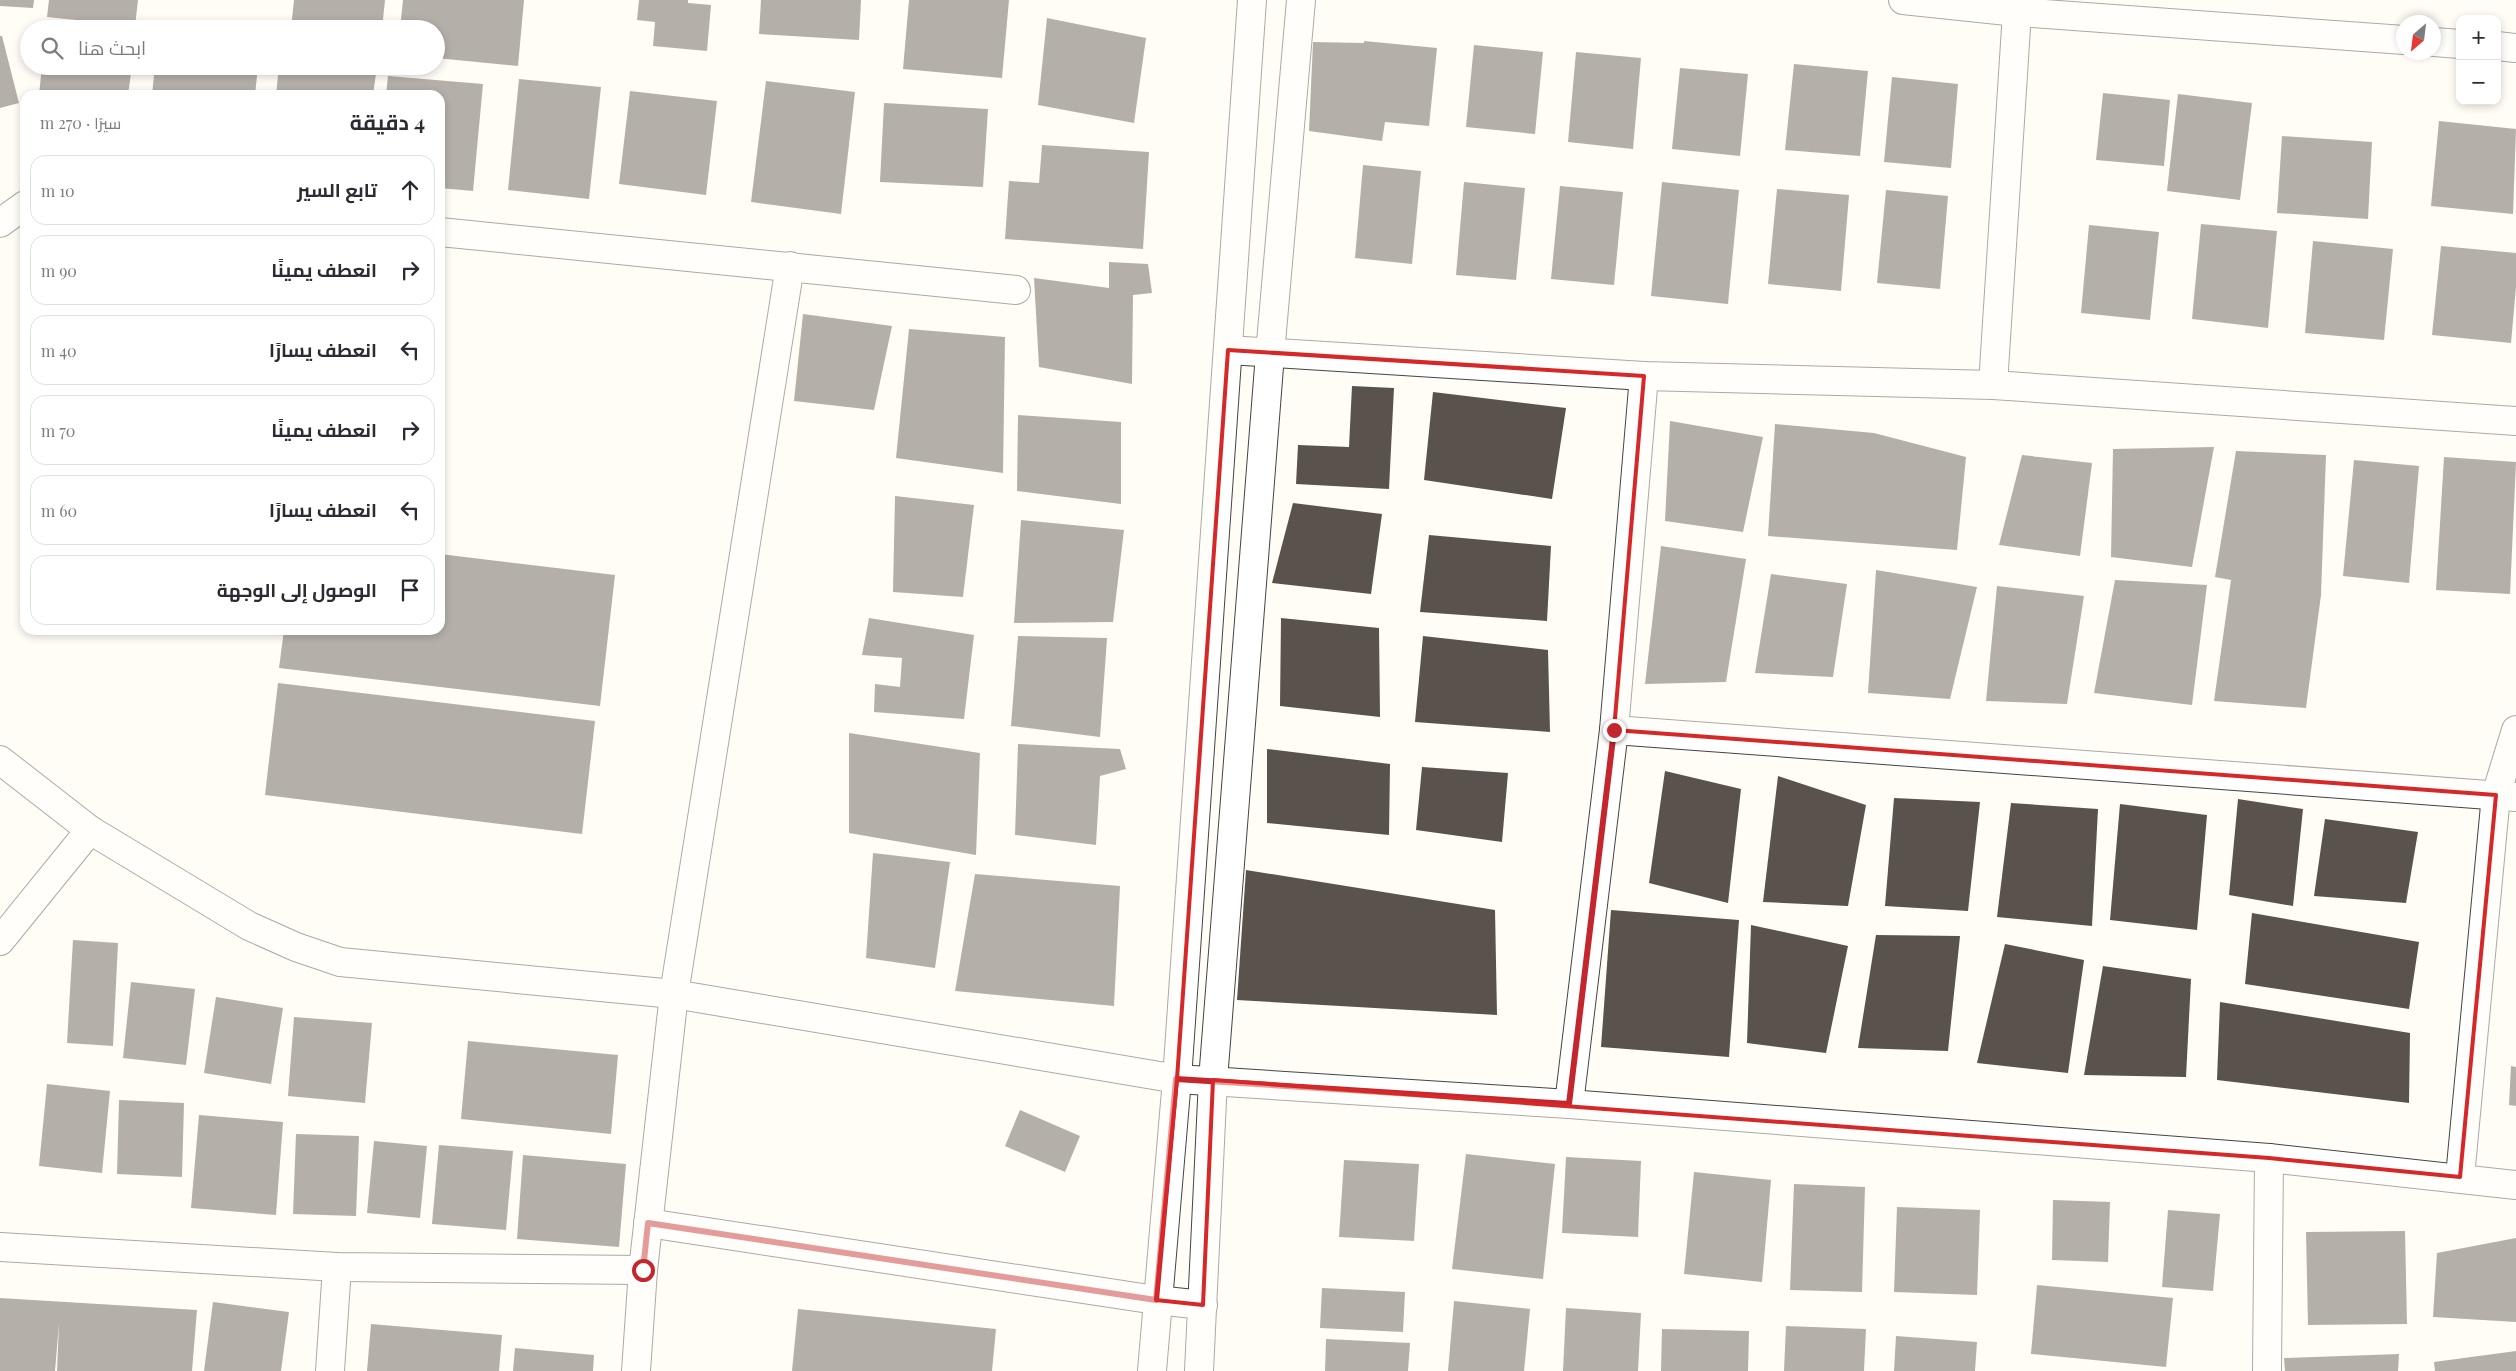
<!DOCTYPE html>
<html lang="ar">
<head>
<meta charset="utf-8">
<style>
	body { margin:0; font-family:"Playfair Display",Cairo,serif; background:#f7f7f7; color:#2b2b33; direction:rtl }
	.controls { position:absolute; right:15px; top:15px; display:grid; overflow:hidden; border-radius:10px; box-shadow:0 2px 8px #0003 }
	.controls button { width:45px; height:45px; display:grid; place-items:center; padding:0; border:0; border-bottom:1px solid #e1e1e2; background:#fff; color:#2b2b33; font:25px sans-serif }
	.compass { position:absolute; left:2396px; top:15px; width:45px; height:45px; border-radius:50%; background:#fff; box-shadow:0 2px 8px #0003; rotate:208deg }
	.stop { position:absolute; width:15px; height:15px; margin:-11px; border:4px solid #c4262e; border-radius:50%; background:#fff }
	.stop.end { background:#c4262e; border-color:#fff; box-shadow:0 1px 5px #0008 }
	.list { margin:0; padding:0; list-style:none }
	h2 { display:flex; justify-content:space-between; align-items:center; height:65px; margin:0; padding:0 20px; font-size:21px }
	h2 small { font-size:16px; font-weight:400; color:#7c7c81 }
	.list li { display:grid; grid-template-columns:32px 1fr auto; gap:15px; align-items:center; box-sizing:border-box; height:70px; margin:0 10px 10px; padding:0 10px; border:1px solid #e1e1e2; border-radius:15px }
	.list b { display:block; font-size:19px; white-space:nowrap }
	.list em { font-size:16px; font-style:normal; color:#7c7c81 }
	.icon { flex:none; width:28px; height:28px; fill:none; stroke:currentColor; stroke-width:2; stroke-linecap:round; stroke-linejoin:round }
	.map { position:relative; flex:none; width:2516px; height:1371px; overflow:hidden; direction:ltr }
	.search { position:absolute; background:#fff; box-shadow:0 2px 8px #0003; left:20px; top:20px; width:425px; height:55px; display:flex; align-items:center; gap:12px; box-sizing:border-box; padding:0 18px; border-radius:28px; color:#7c7c81; font-size:19px }
	.panel { position:absolute; background:#fff; box-shadow:0 2px 8px #0003; left:20px; top:90px; width:425px; height:545px; border-radius:15px; direction:rtl }
	.map>svg:first-child { display:block }
	.building { fill:#5a524d }
	.lines { fill:none; stroke-linecap:round; stroke-linejoin:round }
	.minor-casing { stroke:#444; stroke-width:30 }
	.minor { stroke:#fff; stroke-width:28 }
	.route { stroke:#c4262e; stroke-width:6 }
	.marked { fill:none; stroke:#d62828; stroke-width:4; stroke-linejoin:round }
</style>
</head>
<body>
<div class="map">
<svg width="2516" height="1371" viewBox="0 0 2516 1371">
	<rect width="100%" height="100%" fill="#fffdf5"/>
	<g class="building">
		<polygon points="0,0 34,0 33,8 0,6"/>
		<polygon points="49,0 138,0 135,26 47,17"/>
		<polygon points="294,0 385,0 382,29 291,29"/>
		<polygon points="403,0 524,0 518,66 436,58 436,29 400,29"/>
		<polygon points="639,0 688,0 688,3 711,5 707,51 653,46 655,22 637,20"/>
		<polygon points="761,0 861,0 859,40 759,34"/>
		<polygon points="909,0 1009,0 1002,78 903,69"/>
		<polygon points="1047,18 1146,38 1134,123 1038,105"/>
		<polygon points="0,36 2,36 19,103 0,108"/>
		<polygon points="1364,41 1437,48 1429,126 1385,122 1382,141 1309,131 1313,42 1364,43"/>
		<polygon points="1474,45 1543,52 1535,134 1466,127"/>
		<polygon points="1576,52 1641,58 1633,149 1568,142"/>
		<polygon points="1794,64 1868,71 1860,156 1785,150"/>
		<polygon points="42,66 132,66 128,95 39,95"/>
		<polygon points="155,66 258,66 255,95 152,95"/>
		<polygon points="279,66 377,66 373,95 276,95"/>
		<polygon points="1680,68 1748,74 1740,156 1672,149"/>
		<polygon points="388,76 483,84 473,191 440,188 440,95 386,95"/>
		<polygon points="1892,77 1958,84 1951,168 1884,162"/>
		<polygon points="519,79 601,87 589,199 508,190"/>
		<polygon points="766,81 855,92 841,214 751,202"/>
		<polygon points="630,91 717,101 706,195 619,184"/>
		<polygon points="2103,93 2170,100 2164,166 2096,160"/>
		<polygon points="2178,94 2252,103 2240,200 2167,191"/>
		<polygon points="884,103 988,109 983,187 880,182"/>
		<polygon points="2439,121 2516,129 2513,214 2431,206"/>
		<polygon points="2282,136 2372,142 2368,219 2277,213"/>
		<polygon points="1042,145 1149,152 1143,249 1005,239 1009,181 1039,183"/>
		<polygon points="1363,165 1421,171 1412,264 1355,258"/>
		<polygon points="1464,182 1525,188 1516,280 1456,275"/>
		<polygon points="1662,182 1739,190 1728,304 1651,296"/>
		<polygon points="1560,186 1623,192 1614,285 1551,279"/>
		<polygon points="1777,189 1849,195 1841,291 1768,284"/>
		<polygon points="1886,190 1948,196 1940,289 1877,283"/>
		<polygon points="2201,224 2277,231 2268,328 2192,319"/>
		<polygon points="2089,225 2159,232 2150,320 2081,313"/>
		<polygon points="2313,241 2393,249 2384,340 2305,333"/>
		<polygon points="2441,246 2516,253 2516,287 2511,343 2432,335"/>
		<polygon points="1109,262 1148,264 1152,293 1133,295 1132,384 1039,367 1034,278 1109,288"/>
		<polygon points="803,314 892,326 874,410 794,401"/>
		<polygon points="909,329 1005,337 1003,473 896,458"/>
		<polygon points="1352,386 1394,388 1389,489 1296,484 1298,445 1349,447"/>
		<polygon points="1433,392 1566,408 1552,499 1424,480"/>
		<polygon points="1018,415 1121,422 1121,504 1017,491"/>
		<polygon points="1670,421 1763,437 1743,532 1665,521"/>
		<polygon points="1775,424 1874,433 1966,457 1957,550 1768,536"/>
		<polygon points="2214,447 2192,567 2111,557 2113,449"/>
		<polygon points="2236,451 2326,455 2321,595 2306,708 2214,701 2231,580 2215,577"/>
		<polygon points="2022,455 2092,463 2080,556 1999,545"/>
		<polygon points="2444,457 2516,462 2510,594 2436,590"/>
		<polygon points="2354,460 2419,466 2409,583 2343,576"/>
		<polygon points="895,496 974,505 963,597 893,592"/>
		<polygon points="1293,503 1382,514 1371,594 1272,583"/>
		<polygon points="1021,520 1124,530 1113,622 1014,623"/>
		<polygon points="1429,535 1551,546 1547,621 1420,612"/>
		<polygon points="1661,546 1746,559 1726,682 1645,684"/>
		<polygon points="440,554 615,575 600,706 279,668 284,630 440,630"/>
		<polygon points="1876,570 1977,587 1950,699 1868,693"/>
		<polygon points="1771,574 1847,584 1833,677 1755,673"/>
		<polygon points="2115,580 2207,585 2192,705 2094,693"/>
		<polygon points="1997,586 2084,596 2067,704 1986,701"/>
		<polygon points="869,618 974,635 964,719 874,712 875,684 900,687 902,658 862,655"/>
		<polygon points="1281,618 1379,628 1380,717 1280,706"/>
		<polygon points="1018,636 1107,638 1100,737 1011,726"/>
		<polygon points="1423,636 1548,650 1550,732 1415,722"/>
		<polygon points="278,683 595,721 582,834 265,795"/>
		<polygon points="849,733 980,753 976,855 849,833"/>
		<polygon points="1018,744 1120,749 1126,769 1100,776 1096,845 1015,835"/>
		<polygon points="1267,749 1390,764 1389,835 1267,823"/>
		<polygon points="1422,767 1508,773 1502,842 1416,830"/>
		<polygon points="1665,771 1741,789 1728,903 1649,883"/>
		<polygon points="1778,776 1866,805 1848,906 1763,902"/>
		<polygon points="1894,798 1980,802 1968,911 1885,906"/>
		<polygon points="2238,799 2303,809 2293,906 2229,895"/>
		<polygon points="2011,803 2098,809 2092,926 1997,917"/>
		<polygon points="2120,804 2207,815 2197,930 2110,920"/>
		<polygon points="2325,819 2418,832 2406,903 2314,896"/>
		<polygon points="873,853 950,862 935,968 866,958"/>
		<polygon points="1246,870 1495,910 1497,1015 1237,1000"/>
		<polygon points="975,874 1120,886 1114,1006 955,991"/>
		<polygon points="1611,910 1739,920 1729,1057 1601,1047"/>
		<polygon points="2252,913 2419,942 2409,1009 2245,984"/>
		<polygon points="1751,925 1848,946 1826,1053 1747,1043"/>
		<polygon points="1876,935 1960,936 1948,1051 1858,1048"/>
		<polygon points="73,940 118,943 113,1046 67,1043"/>
		<polygon points="2005,944 2084,960 2068,1073 1977,1063"/>
		<polygon points="2103,966 2191,979 2186,1077 2084,1075"/>
		<polygon points="131,982 195,989 186,1065 123,1058"/>
		<polygon points="216,997 283,1008 271,1084 204,1073"/>
		<polygon points="2220,1002 2410,1033 2409,1103 2217,1080"/>
		<polygon points="294,1017 372,1023 365,1103 288,1096"/>
		<polygon points="468,1041 618,1055 611,1134 461,1119"/>
		<polygon points="2511,1066 2516,1067 2516,1106 2509,1105"/>
		<polygon points="47,1084 110,1091 102,1173 39,1166"/>
		<polygon points="119,1100 184,1103 182,1177 117,1174"/>
		<polygon points="1020,1110 1080,1136 1065,1172 1005,1146"/>
		<polygon points="199,1115 283,1122 276,1215 191,1208"/>
		<polygon points="296,1134 359,1136 356,1216 293,1214"/>
		<polygon points="374,1141 427,1146 420,1218 367,1213"/>
		<polygon points="439,1145 513,1151 506,1230 432,1224"/>
		<polygon points="1466,1154 1555,1164 1543,1279 1452,1269"/>
		<polygon points="523,1155 626,1164 619,1247 517,1239"/>
		<polygon points="1566,1157 1641,1161 1638,1237 1562,1233"/>
		<polygon points="1344,1160 1419,1164 1414,1241 1339,1237"/>
		<polygon points="1694,1172 1771,1180 1762,1282 1684,1274"/>
		<polygon points="1794,1184 1865,1187 1862,1292 1790,1290"/>
		<polygon points="2053,1200 2110,1202 2108,1262 2052,1260"/>
		<polygon points="1897,1207 1980,1210 1977,1295 1894,1292"/>
		<polygon points="2168,1210 2220,1214 2213,1291 2162,1287"/>
		<polygon points="2405,1231 2407,1324 2308,1325 2306,1232"/>
		<polygon points="2516,1238 2516,1322 2433,1317 2437,1253"/>
		<polygon points="2037,1285 2173,1298 2166,1367 2031,1354"/>
		<polygon points="1322,1288 1405,1292 1403,1332 1320,1328"/>
		<polygon points="0,1298 197,1310 192,1371 57,1371 59,1323 55,1371 0,1371"/>
		<polygon points="1454,1301 1530,1309 1524,1371 1448,1371"/>
		<polygon points="213,1302 289,1312 281,1371 204,1371"/>
		<polygon points="1566,1308 1641,1313 1638,1371 1563,1371"/>
		<polygon points="798,1309 996,1329 992,1371 792,1371"/>
		<polygon points="371,1324 502,1335 499,1371 367,1371"/>
		<polygon points="1786,1326 1866,1329 1864,1371 1784,1371"/>
		<polygon points="1662,1329 1749,1331 1748,1371 1661,1371"/>
		<polygon points="1896,1336 1977,1342 1975,1371 1894,1371"/>
		<polygon points="1326,1339 1410,1343 1408,1371 1325,1371"/>
		<polygon points="515,1348 594,1355 593,1371 513,1371"/>
		<polygon points="2516,1351 2516,1371 2435,1371 2434,1362"/>
		<polygon points="2399,1354 2398,1371 2285,1371 2284,1358"/>
	</g>
	<g class="lines">
		<defs>
			<g id="minor">
				<polyline points="1903,0 2017,12 2404,40"/>
				<polyline points="2434,42 2460,44"/>
				<polyline points="2497,46 2516,48"/>
				<polyline points="0,223 25,205"/>
				<polyline points="440,232 1016,290"/>
				<polyline points="1228,350 1644,376 1993,385 2516,421"/>
				<polyline points="1993,385 2017,12"/>
				<polyline points="1614,730 2516,797"/>
				<polyline points="0,760 90,830 249,926 296,947 340,962 674,994 1177,1079 1569,1104 2269,1158 2516,1185"/>
				<polyline points="0,941 90,830"/>
				<polyline points="1569,1104 1614,730 1644,376"/>
				<polyline points="2460,1177 2496,795 2516,730"/>
				<polyline points="648,1223 1156,1300 1203,1305"/>
				<polyline points="0,1247 337,1267 643,1270"/>
				<polyline points="330,1371 337,1267"/>
				<polyline points="636,1371 643,1270 674,994 790,266"/>
				<polyline points="1152,1371 1177,1079 1252,0"/>
				<polyline points="1199,1371 1213,1080 1270,354 1301,0"/>
				<polyline points="2267,1371 2269,1158"/>
			</g>
		</defs>
		<use href="#minor" class="minor-casing"/>
		<use href="#minor" class="minor"/>
	</g>
	<g class="lines">
		<polyline class="route" points="643,1270 648,1223 1156,1300 1176,1079 1569,1104 1614,730"/>
	</g>
	<path d="M0 0H2516V1371H0ZM1228 350 1644 376 1614 730 2496 795 2460 1177 2269 1158 1213 1080 1203 1305 1156 1300 1177 1079Z" fill="#fffdf5" fill-opacity=".55" fill-rule="evenodd"/>
	<path class="marked" d="M1228 350 1644 376 1614 730 2496 795 2460 1177 2269 1158 1213 1080 1203 1305 1156 1300 1177 1079Z"/>
</svg>
<div class="controls">
<button>+</button>
<button>−</button>
</div>
<svg class="compass" viewBox="-18 -18 36 36"><path d="M0-13l5 13h-10z" fill="#e53935"/><path d="M0 13l5-13h-10z" fill="#7c7c81"/></svg>
<div class="stop" style="left:643px;top:1270px"></div>
<div class="stop end" style="left:1614px;top:730px"></div>
<div class="search"><svg class="icon" aria-label="search" viewBox="0 0 24 24"><circle cx="10" cy="10" r="6"/><path d="M15 15l6 6"/></svg>ابحث هنا</div>
<section class="panel">
<h2>4 دقيقة<small>سيرًا · 270 m</small></h2>
<ul class="list">
<li><svg class="icon" aria-label="ahead" viewBox="0 0 24 24"><path d="M12 20V5M6 11l6-6 6 6"/></svg><div><b>تابع السير</b></div><em>10 m</em></li>
<li><svg class="icon" aria-label="right" viewBox="0 0 24 24"><path d="M7 20v-9h11M14 6l5 5-5 5"/></svg><div><b>انعطف يمينًا</b></div><em>90 m</em></li>
<li><svg class="icon" aria-label="left" viewBox="0 0 24 24"><path d="M17 20v-9H6M10 6l-5 5 5 5"/></svg><div><b>انعطف يسارًا</b></div><em>40 m</em></li>
<li><svg class="icon" aria-label="right" viewBox="0 0 24 24"><path d="M7 20v-9h11M14 6l5 5-5 5"/></svg><div><b>انعطف يمينًا</b></div><em>70 m</em></li>
<li><svg class="icon" aria-label="left" viewBox="0 0 24 24"><path d="M17 20v-9H6M10 6l-5 5 5 5"/></svg><div><b>انعطف يسارًا</b></div><em>60 m</em></li>
<li><svg class="icon" aria-label="arrive" viewBox="0 0 24 24"><path d="M6 21V4h12l-3 4 3 4H6"/></svg><div><b>الوصول إلى الوجهة</b></div></li>
</ul>
</section>
</div>
</body>
</html>
